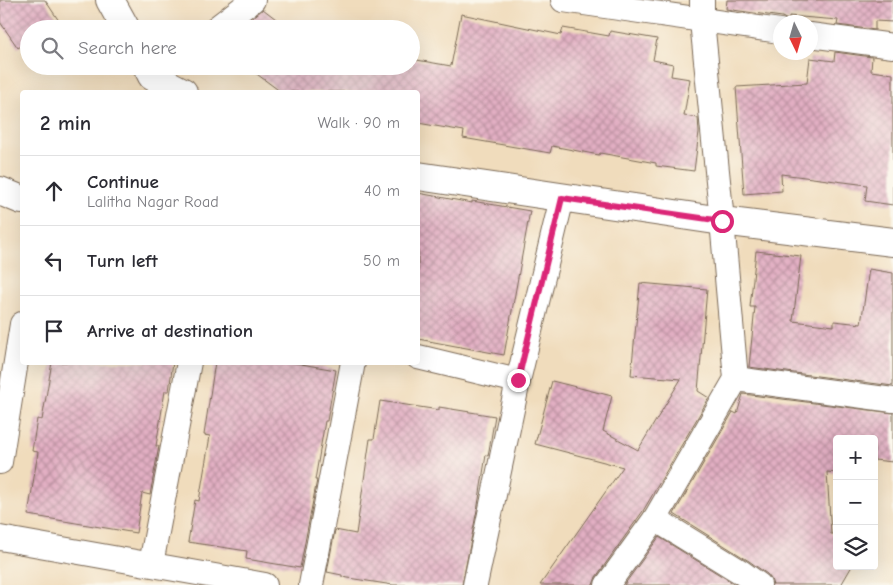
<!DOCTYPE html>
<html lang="en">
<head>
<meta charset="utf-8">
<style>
	body { margin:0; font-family:"Comic Neue",sans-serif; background:#f2f2f3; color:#2b2b33 }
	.controls { position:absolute; right:15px; bottom:15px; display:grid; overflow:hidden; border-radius:5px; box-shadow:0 5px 20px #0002 }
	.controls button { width:45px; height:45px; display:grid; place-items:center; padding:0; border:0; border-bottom:1px solid #e1e1e2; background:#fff; color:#2b2b33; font:25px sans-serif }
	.compass { position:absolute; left:773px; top:15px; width:45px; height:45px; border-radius:50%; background:#fff; box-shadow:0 5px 20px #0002; rotate:175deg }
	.stop { position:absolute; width:15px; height:15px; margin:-11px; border:4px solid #db2777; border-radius:50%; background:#fff }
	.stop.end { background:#db2777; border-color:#fff; box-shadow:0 1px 5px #0008 }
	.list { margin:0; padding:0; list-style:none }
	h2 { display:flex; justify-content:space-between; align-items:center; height:65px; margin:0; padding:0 20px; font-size:21px }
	h2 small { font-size:16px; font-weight:400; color:#7c7c81 }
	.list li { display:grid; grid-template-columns:32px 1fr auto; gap:15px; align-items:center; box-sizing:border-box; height:70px; padding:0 20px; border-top:1px solid #e1e1e2 }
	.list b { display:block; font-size:19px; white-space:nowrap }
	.list p { margin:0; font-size:16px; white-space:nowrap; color:#7c7c81 }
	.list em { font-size:16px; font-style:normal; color:#7c7c81 }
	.icon { flex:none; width:28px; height:28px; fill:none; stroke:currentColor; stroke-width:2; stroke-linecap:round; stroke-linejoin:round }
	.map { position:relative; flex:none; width:893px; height:585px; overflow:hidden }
	.search { position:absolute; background:#fff; box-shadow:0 5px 20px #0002; left:20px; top:20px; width:400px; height:55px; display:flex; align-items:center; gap:12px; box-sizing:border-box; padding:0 18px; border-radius:28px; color:#7c7c81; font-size:19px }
	.panel { position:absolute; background:#fff; box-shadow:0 5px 20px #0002; left:20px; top:90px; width:400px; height:275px; border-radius:5px }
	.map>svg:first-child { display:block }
	.building { fill:url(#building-cross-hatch) }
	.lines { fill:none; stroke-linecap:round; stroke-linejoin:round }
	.street-casing { stroke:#7a6855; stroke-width:26 }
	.secondary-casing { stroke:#7a6855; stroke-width:30 }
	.street { stroke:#fff; stroke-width:24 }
	.secondary { stroke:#fff; stroke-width:28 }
	.route { stroke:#db2777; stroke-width:6 }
</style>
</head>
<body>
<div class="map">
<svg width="893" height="585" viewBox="0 0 893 585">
	<defs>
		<pattern id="building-cross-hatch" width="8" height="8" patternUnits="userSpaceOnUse" patternTransform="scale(1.25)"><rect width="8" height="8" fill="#e2afc3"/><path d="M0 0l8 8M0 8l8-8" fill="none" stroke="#b88f9e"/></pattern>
	</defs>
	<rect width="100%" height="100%" fill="#fbf7ec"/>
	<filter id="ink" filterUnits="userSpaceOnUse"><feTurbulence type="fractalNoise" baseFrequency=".02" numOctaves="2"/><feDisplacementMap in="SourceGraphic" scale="10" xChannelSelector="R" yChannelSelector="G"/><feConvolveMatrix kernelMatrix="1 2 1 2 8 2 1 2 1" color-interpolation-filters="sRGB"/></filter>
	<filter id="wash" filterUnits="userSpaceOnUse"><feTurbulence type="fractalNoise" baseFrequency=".0096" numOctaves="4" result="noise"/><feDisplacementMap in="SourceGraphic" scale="20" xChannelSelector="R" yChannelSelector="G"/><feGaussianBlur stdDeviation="1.12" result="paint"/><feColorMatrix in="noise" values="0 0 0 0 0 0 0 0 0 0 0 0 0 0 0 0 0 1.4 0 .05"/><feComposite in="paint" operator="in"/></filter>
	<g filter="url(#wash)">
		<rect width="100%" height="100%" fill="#f0dcbc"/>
		<g id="blocks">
			<g class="building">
				<polygon points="0,0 45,0 59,21 48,29 29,29 29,41 18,48 0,22"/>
				<polygon points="727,0 893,0 893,22 875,21 875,30 837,25 838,20 789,16 789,21 782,17 726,9"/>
				<polygon points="263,9 289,29 239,29"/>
				<polygon points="461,14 561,35 563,28 609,36 610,31 657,39 653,60 673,64 671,76 690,79 684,116 698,118 699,132 694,171 656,166 656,163 600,153 599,155 552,146 550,153 463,138 464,131 418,123 418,92 281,92 246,66 411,66 411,59 451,66"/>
				<polygon points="835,52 872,57 871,71 893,74 893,205 865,201 867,185 781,174 782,191 744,194 736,87 807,83 810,58 834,61"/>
				<polygon points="418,193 472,203 472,201 530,211 504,355 418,339"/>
				<polygon points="756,251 801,256 793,321 834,326 834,321 861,324 869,269 893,273 893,386 749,367 755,307 750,307"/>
				<polygon points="640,283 707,289 698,391 709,398 643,511 596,577 593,585 540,585 623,467 535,444 552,381 612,396 603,431 638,450 681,379 631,375"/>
				<polygon points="52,362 173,362 169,391 165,391 156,446 159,446 150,495 142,493 136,533 28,515 38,452 32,451 37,419 42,420"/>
				<polygon points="215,362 289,362 336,370 327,421 325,421 315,480 317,480 300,568 246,559 247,551 188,542 195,500 199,501 210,436 204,435"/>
				<polygon points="743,394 893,413 893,462 874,460 874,439 837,439 837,473 827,472 831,534 837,534 837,566 852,566 841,585 773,585 771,579 767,574 749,561 674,514 733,412 737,414"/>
				<polygon points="380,401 439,410 439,407 495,416 488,456 486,455 478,505 462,585 393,585 342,577 342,575 327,572 335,530 356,534 370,439 374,439"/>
				<polygon points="659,537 733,583 736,585 624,585"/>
			</g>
		</g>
	</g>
	<g filter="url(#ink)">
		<use href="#blocks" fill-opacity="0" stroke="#7a6855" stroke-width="1"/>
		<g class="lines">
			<defs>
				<g id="street">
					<polyline points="563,0 780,31"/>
					<polyline points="215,29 253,0"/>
					<polyline points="810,35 893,46"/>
					<polyline points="418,357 518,381"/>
					<polyline points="736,379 893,400"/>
					<polyline points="0,462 22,324"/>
					<polyline points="655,519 741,572 759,585"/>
					<polyline points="0,538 265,585"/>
					<polyline points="151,564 189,362"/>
					<polyline points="311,585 353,362"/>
					<polyline points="475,585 518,381 562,198"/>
					<polyline points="607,585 655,519 736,379 722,221 702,21 702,0"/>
				</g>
				<g id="secondary">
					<polyline points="110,0 126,29"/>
					<polyline points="147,66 152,76 183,92"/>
					<polyline points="418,176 722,221 893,242"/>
					<polyline points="0,191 22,200"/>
				</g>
			</defs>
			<use href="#street" class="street-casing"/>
			<use href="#secondary" class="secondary-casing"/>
			<use href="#street" class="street"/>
			<use href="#secondary" class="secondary"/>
		</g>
	</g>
	<g class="lines" filter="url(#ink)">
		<polyline class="route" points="518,380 562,198 722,221"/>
	</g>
</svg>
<div class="controls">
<button>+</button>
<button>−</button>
<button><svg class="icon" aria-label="layers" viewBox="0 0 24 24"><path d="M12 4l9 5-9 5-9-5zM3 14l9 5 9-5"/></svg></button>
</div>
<svg class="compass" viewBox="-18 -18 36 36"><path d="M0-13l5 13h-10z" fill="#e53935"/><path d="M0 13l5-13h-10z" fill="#7c7c81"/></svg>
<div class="stop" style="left:722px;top:221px"></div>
<div class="stop end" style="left:518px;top:380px"></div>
<div class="search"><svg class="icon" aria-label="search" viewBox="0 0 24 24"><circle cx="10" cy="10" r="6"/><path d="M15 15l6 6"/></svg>Search here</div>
<section class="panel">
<h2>2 min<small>Walk · 90 m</small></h2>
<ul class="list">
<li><svg class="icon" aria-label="ahead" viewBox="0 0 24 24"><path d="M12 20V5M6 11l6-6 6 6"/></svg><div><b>Continue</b><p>Lalitha Nagar Road</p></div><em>40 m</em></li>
<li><svg class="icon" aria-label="left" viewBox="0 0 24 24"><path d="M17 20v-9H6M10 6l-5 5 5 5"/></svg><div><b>Turn left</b></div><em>50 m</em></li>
<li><svg class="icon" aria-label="arrive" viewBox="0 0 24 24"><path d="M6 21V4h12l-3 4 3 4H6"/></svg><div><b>Arrive at destination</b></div></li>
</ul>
</section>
</div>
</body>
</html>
